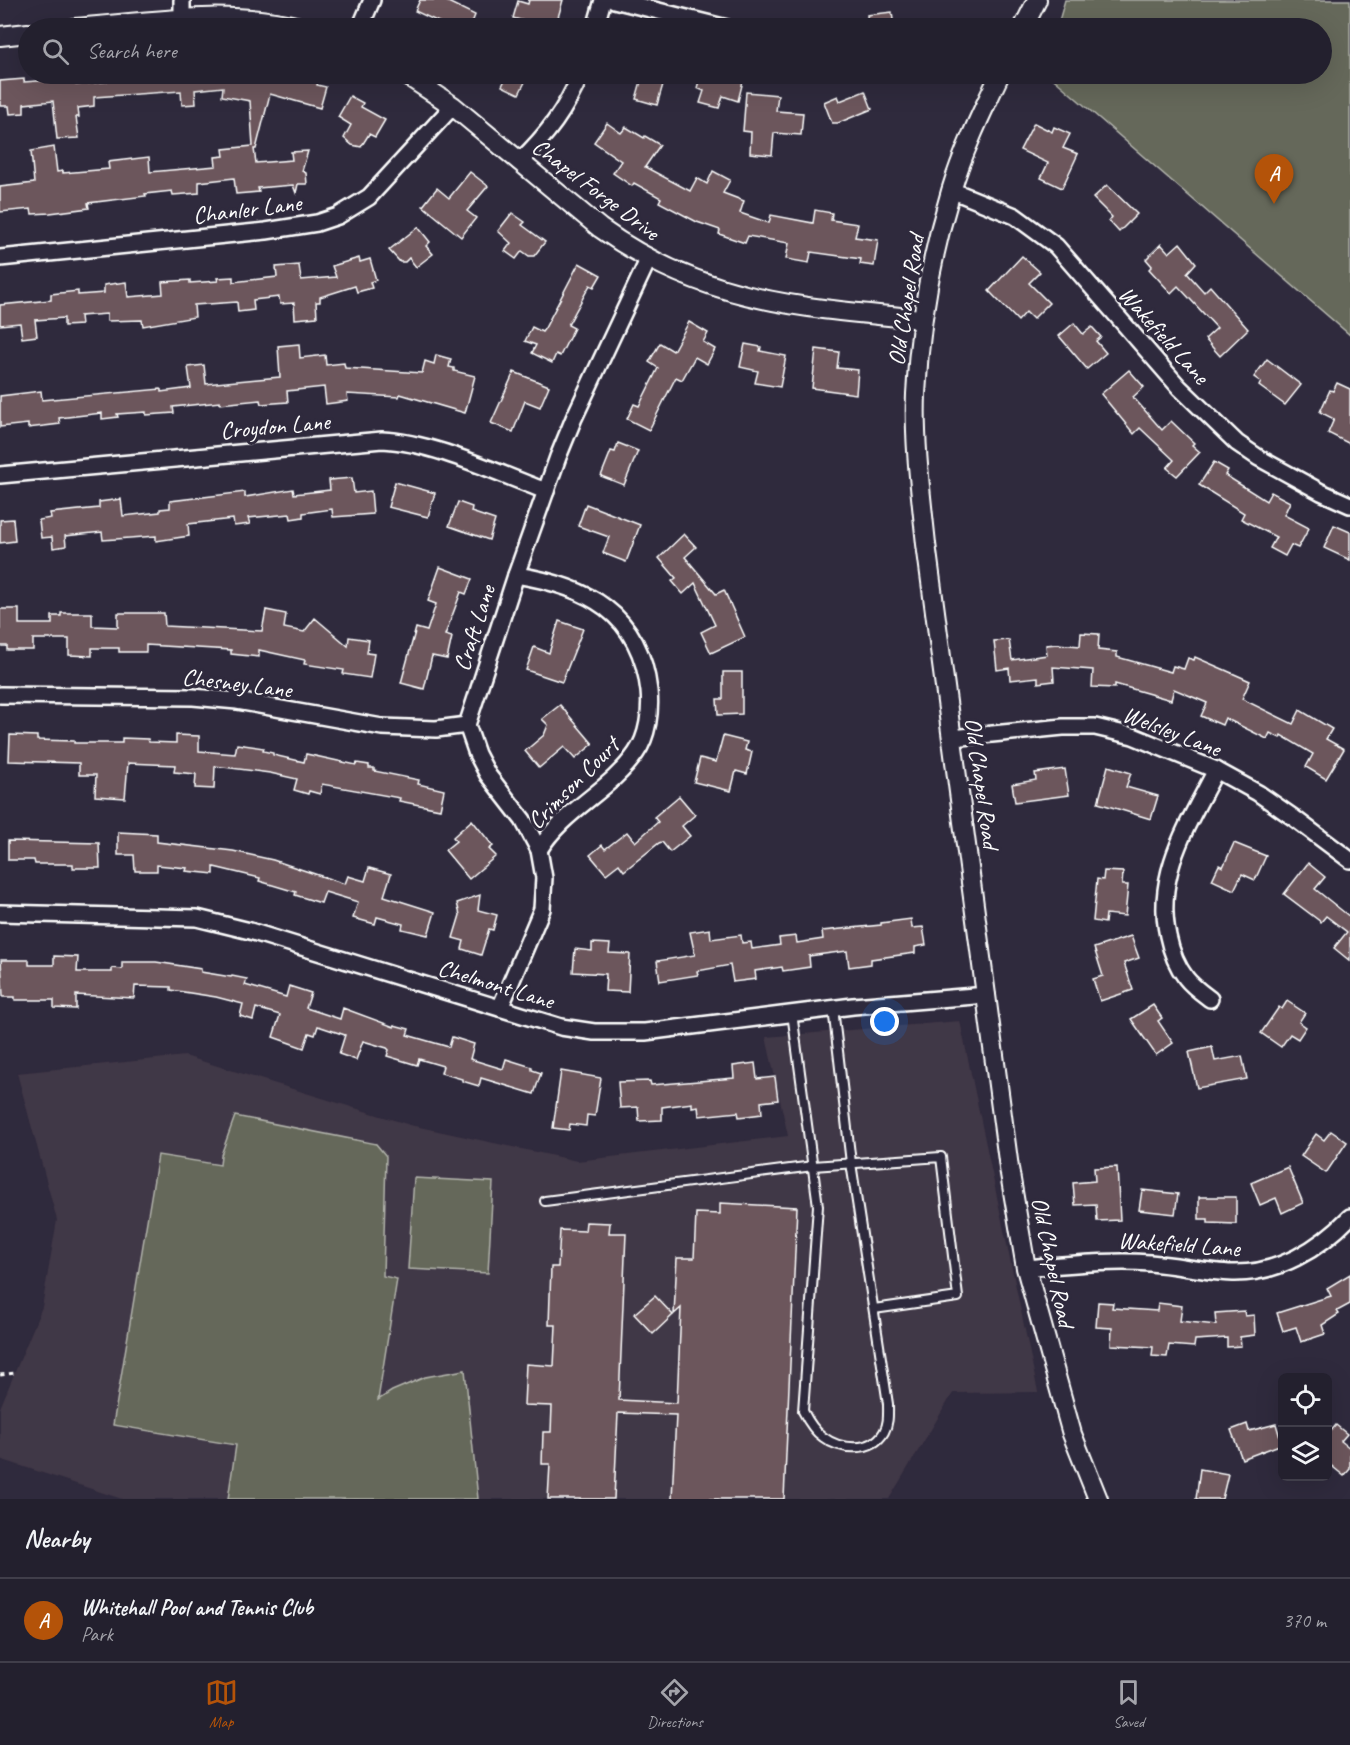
<!DOCTYPE html>
<html lang="en">
<head>
<meta charset="utf-8">
<style>
	body { margin:0; font-family:Caveat,sans-serif; background:#2f2d3a; color:#f1f3f6 }
	.controls { position:absolute; right:18px; bottom:18px; display:grid; overflow:hidden; border-radius:9px; box-shadow:0 6px 24px #0002 }
	.controls button { width:54px; height:54px; display:grid; place-items:center; padding:0; border:0; border-bottom:2px solid #403e4a; background:#23202e; color:#f1f3f6; font:30px sans-serif }
	.you { position:absolute; left:885px; top:1022px; width:21px; height:21px; margin:-15px; border:4px solid #fff; border-radius:50%; background:#1a73e8; box-shadow:0 0 0 9px #1a73e833 }
	.badge { display:grid; place-items:center; width:39px; height:39px; border-radius:50%; background:#b45309; color:#fff; font-size:20px; font-weight:700 }
	.pin { position:absolute; translate:-50% -50px; filter:drop-shadow(0 2px 3px #0008) }
	.pin::after { content:''; position:absolute; top:32px; width:21px; height:18px; background:inherit; clip-path:polygon(0 0,100% 0,50% 100%) }
	.list { margin:0; padding:0; list-style:none }
	h2 { display:flex; justify-content:space-between; align-items:center; height:78px; margin:0; padding:0 24px; font-size:26px }
	h2 small { font-size:20px; font-weight:400; color:#a3a3aa }
	.list li { display:grid; grid-template-columns:39px 1fr auto; gap:18px; align-items:center; box-sizing:border-box; height:84px; padding:0 24px; border-top:2px solid #403e4a }
	.list b { display:block; font-size:22px; white-space:nowrap }
	.list p { margin:0; font-size:20px; white-space:nowrap; color:#a3a3aa }
	.list em { font-size:20px; font-style:normal; color:#a3a3aa }
	.icon { flex:none; width:33px; height:33px; fill:none; stroke:currentColor; stroke-width:2; stroke-linecap:round; stroke-linejoin:round }
	.map { position:relative; flex:none; width:1350px; height:1499px; overflow:hidden }
	.search { position:absolute; background:#23202e; box-shadow:0 6px 24px #0002; left:18px; right:18px; top:18px; height:66px; display:flex; align-items:center; gap:15px; box-sizing:border-box; padding:0 21px; border-radius:33px; color:#a3a3aa; font-size:22px }
	.sheet { height:162px; background:#23202e }
	nav { display:flex; justify-content:space-around; align-items:center; box-sizing:border-box; height:84px; border-top:2px solid #403e4a; background:#23202e; font-size:16px; color:#a3a3aa }
	nav a { display:grid; justify-items:center; gap:3px }
	nav .on { color:#b45309 }
	.map>svg:first-child { display:block }
	.built { fill:#413746 }
	.green { fill:#65685a; stroke:#b2b4ac; stroke-width:1.5 }
	.building { fill:#6c565c; stroke:#fff; stroke-width:1.5 }
	.lines { fill:none; stroke-linecap:round; stroke-linejoin:round }
	.service-casing { stroke:#fff; stroke-width:12 }
	.minor-casing { stroke:#fff; stroke-width:20 }
	.tertiary-casing { stroke:#fff; stroke-width:22 }
	.path { stroke:#fff; stroke-width:3; stroke-dasharray:4.5 4.5; stroke-linecap:butt }
	.service { stroke:#2f2a3d; stroke-width:8 }
	.minor { stroke:#2f2a3d; stroke-width:15 }
	.tertiary { stroke:#2f2a3d; stroke-width:18 }
	.labels { text-anchor:middle; dominant-baseline:central; stroke-width:6; stroke-linejoin:round; paint-order:stroke }
	.street-label { font-size:24px; fill:#fff; stroke:#2f2a3d }
</style>
</head>
<body>
<div class="map">
<svg width="1350" height="1499" viewBox="0 0 1350 1499">
	<rect width="100%" height="100%" fill="#2f2a3d"/>
	<filter id="ink" filterUnits="userSpaceOnUse"><feTurbulence type="fractalNoise" baseFrequency=".0167" numOctaves="2"/><feDisplacementMap in="SourceGraphic" scale="12" xChannelSelector="R" yChannelSelector="G"/><feConvolveMatrix kernelMatrix="1 2 1 2 8 2 1 2 1" color-interpolation-filters="sRGB"/></filter>
	<g filter="url(#ink)">
		<polygon class="built" points="960,1021 1038,1392 953,1393 889,1499 122,1499 0,1459 0,1408 42,1307 57,1220 17,1073 185,1056 410,1125 577,1161 788,1136 766,1037"/>
		<g class="green">
			<polygon points="1065,0 1350,0 1350,335 1048,74 1322,74 1322,28 1057,28"/>
			<polygon points="235,1116 376,1144 386,1156 383,1276 397,1279 378,1400 392,1391 425,1377 465,1370 478,1499 228,1499 236,1445 113,1425 158,1155 220,1165 221,1155"/>
			<polygon points="414,1178 493,1182 488,1273 408,1269"/>
		</g>
		<g class="building">
			<polygon points="420,0 444,0 475,15 470,28 444,28 445,25 415,11"/>
			<polygon points="529,0 563,0 557,21 552,19 550,28 513,18 518,1 528,4"/>
			<polygon points="892,12 894,28 868,28 867,15"/>
			<polygon points="51,74 75,74 76,85 110,81 109,74 248,74 248,77 284,81 287,74 291,74 318,81 317,85 326,87 320,108 270,94 256,149 254,149 256,163 292,160 291,152 308,151 302,171 306,173 307,184 298,184 296,193 293,185 258,188 259,192 236,194 234,178 199,182 199,193 173,195 172,191 145,194 146,196 88,203 89,208 50,213 32,214 31,209 0,212 0,187 34,183 31,151 54,147 57,172 63,171 63,173 109,169 108,162 149,157 150,172 216,166 215,157 224,156 223,149 253,146 250,101 222,96 223,87 195,90 196,104 182,105 181,91 94,97 94,106 78,108 79,117 76,117 79,138 57,139 53,101 24,104 24,113 10,114 9,106 0,106 0,81 24,79 24,82 51,80"/>
			<polygon points="508,74 529,74 519,94 502,86"/>
			<polygon points="643,74 666,74 657,105 636,99"/>
			<polygon points="701,74 732,74 744,77 738,101 723,96 719,108 700,103 704,91 697,88"/>
			<polygon points="865,91 872,109 838,123 832,123 824,102 838,96 840,101"/>
			<polygon points="746,92 778,95 776,111 803,113 801,135 774,133 772,155 750,153 751,132 743,131"/>
			<polygon points="350,96 363,103 361,107 385,120 375,137 369,134 361,147 352,145 344,138 351,125 338,117"/>
			<polygon points="607,123 621,133 626,127 644,138 645,136 660,145 645,167 690,191 697,178 707,184 713,171 730,180 723,193 744,201 740,213 769,223 771,215 813,223 815,210 832,213 831,220 858,224 855,237 878,240 874,266 860,264 861,259 811,252 809,263 786,259 789,243 748,236 745,243 719,234 720,230 697,222 659,202 661,198 634,183 632,186 613,173 621,161 594,142"/>
			<polygon points="1034,123 1052,132 1054,127 1070,134 1063,148 1078,154 1062,188 1041,178 1048,163 1020,150"/>
			<polygon points="470,172 488,186 467,211 476,218 461,237 423,206 437,188 449,198"/>
			<polygon points="1107,185 1137,214 1119,232 1109,221 1112,217 1093,198"/>
			<polygon points="512,213 525,222 522,225 545,242 534,256 529,256 522,251 516,259 505,251 511,243 498,231"/>
			<polygon points="418,227 430,242 426,246 433,254 416,267 409,258 405,262 400,262 389,250"/>
			<polygon points="1180,243 1196,263 1187,273 1204,292 1210,286 1248,329 1220,356 1205,339 1217,328 1178,286 1171,293 1149,269 1152,266 1146,259 1161,244 1169,253"/>
			<polygon points="1022,256 1040,272 1029,283 1049,303 1033,319 1026,312 1018,321 989,291"/>
			<polygon points="359,258 360,262 370,259 376,280 370,282 372,288 357,292 355,286 320,297 320,302 316,302 317,317 295,319 294,303 280,304 279,297 253,300 254,310 238,312 237,302 194,305 195,317 143,326 142,320 107,321 107,314 80,316 81,325 64,326 64,318 35,320 37,336 22,338 20,323 0,325 0,305 51,300 51,294 78,291 78,295 104,293 104,285 126,282 128,297 163,294 162,282 190,280 190,283 218,281 217,278 233,277 233,282 277,277 276,267 299,265 301,280 336,277 332,266"/>
			<polygon points="579,263 601,275 594,287 590,285 568,325 574,328 560,356 556,354 552,363 532,353 536,345 525,341 532,327 542,332 545,328"/>
			<polygon points="689,322 708,333 703,342 715,349 707,364 695,357 682,380 676,377 649,430 627,419 634,404 639,406 658,368 649,362 660,343 673,351"/>
			<polygon points="1074,323 1083,334 1092,327 1101,337 1096,341 1106,353 1087,369 1059,336"/>
			<polygon points="299,344 300,358 325,355 326,365 344,363 345,368 422,373 425,361 434,364 436,355 451,359 449,367 454,368 454,371 475,376 465,413 400,394 399,397 347,394 348,401 326,404 324,387 287,391 288,402 261,404 260,400 220,404 220,402 173,407 174,413 146,415 146,412 117,414 118,417 102,419 102,413 59,418 60,424 28,428 28,424 0,427 0,396 41,391 42,400 161,389 161,392 191,388 188,367 204,365 206,384 280,377 278,346"/>
			<polygon points="745,344 761,347 760,351 786,356 780,387 755,383 758,371 740,367"/>
			<polygon points="816,349 839,352 837,368 858,370 856,394 812,388"/>
			<polygon points="1267,359 1301,385 1285,405 1259,386 1261,382 1254,377"/>
			<polygon points="1129,370 1144,387 1133,397 1162,430 1171,421 1194,443 1192,445 1200,452 1177,476 1167,468 1174,460 1140,428 1134,434 1101,394"/>
			<polygon points="514,372 549,386 540,407 525,401 513,432 491,423"/>
			<polygon points="1337,383 1350,389 1350,444 1328,433 1334,419 1320,412 1330,390 1333,391"/>
			<polygon points="618,443 638,451 624,485 601,476 611,451 615,452"/>
			<polygon points="1214,462 1228,470 1225,475 1266,501 1271,492 1290,502 1284,515 1309,528 1298,548 1291,545 1285,556 1270,548 1276,537 1241,519 1244,513 1199,485"/>
			<polygon points="352,478 354,493 371,491 373,514 333,517 332,509 303,513 303,517 291,519 290,514 248,518 250,524 234,526 233,519 188,524 189,536 156,541 156,536 103,540 102,532 65,536 66,546 53,548 52,537 41,538 39,520 51,518 50,513 99,508 99,502 121,499 123,516 160,512 160,509 170,508 170,501 245,492 245,497 293,489 294,494 330,490 329,480"/>
			<polygon points="395,482 435,493 428,517 388,507"/>
			<polygon points="458,502 472,507 471,512 495,520 489,540 449,526"/>
			<polygon points="586,504 640,525 626,562 603,553 609,537 578,526"/>
			<polygon points="13,519 15,541 0,543 0,520"/>
			<polygon points="1334,525 1350,532 1350,560 1324,548"/>
			<polygon points="684,534 696,547 685,557 716,594 724,590 745,637 711,653 701,632 715,625 695,583 683,594 672,581 676,578 659,558"/>
			<polygon points="440,567 472,579 466,594 461,592 445,635 452,637 447,659 432,656 424,689 401,683 416,628 427,631 436,604 428,601"/>
			<polygon points="0,609 19,609 19,624 52,624 52,616 61,616 61,613 92,613 92,626 118,627 118,613 164,613 165,626 262,631 266,610 286,614 284,628 304,632 315,618 348,646 349,637 369,640 367,653 374,654 370,678 343,674 344,670 304,664 305,660 259,650 259,657 231,654 231,650 146,645 146,652 119,652 119,648 92,648 92,656 69,655 69,639 33,639 33,650 7,650 7,646 0,646"/>
			<polygon points="559,621 583,629 562,682 526,670 534,647 549,653"/>
			<polygon points="1081,633 1099,634 1098,650 1117,652 1117,657 1171,672 1173,666 1184,669 1188,658 1194,660 1195,657 1225,670 1250,681 1242,699 1293,724 1300,710 1332,729 1326,739 1344,749 1326,779 1306,767 1313,754 1281,735 1280,738 1270,733 1267,739 1225,718 1222,725 1201,716 1207,703 1174,689 1171,700 1115,684 1115,688 1092,687 1093,670 1053,667 1054,681 1038,683 1038,677 1010,680 1009,668 997,670 994,641 1009,640 1012,660 1047,655 1046,645 1057,644 1080,646"/>
			<polygon points="723,672 742,672 742,714 718,715 717,699 723,699"/>
			<polygon points="560,705 593,744 575,759 564,747 539,768 525,751 544,735 548,725 542,719"/>
			<polygon points="10,735 37,736 37,740 74,741 74,743 122,743 122,738 148,739 149,742 176,743 176,735 199,736 199,751 235,754 237,744 264,748 263,751 273,753 273,755 304,762 306,754 356,765 357,763 369,765 369,768 374,768 374,771 419,780 418,784 444,790 440,809 399,801 400,798 322,784 320,794 309,791 308,794 294,790 297,779 270,773 215,766 214,789 195,788 196,774 174,772 175,765 128,763 125,798 95,796 96,775 79,775 79,763 9,761"/>
			<polygon points="723,736 747,742 745,750 752,752 747,774 736,771 731,791 694,782 700,758 716,762"/>
			<polygon points="1108,766 1131,773 1126,787 1158,796 1151,819 1098,803"/>
			<polygon points="1065,769 1069,795 1015,802 1012,784 1036,780 1035,773"/>
			<polygon points="679,796 695,815 682,826 690,836 670,852 662,842 659,843 624,871 619,864 606,874 590,855 602,845 605,849 627,832 635,842 658,822 654,817"/>
			<polygon points="472,820 493,846 489,849 496,856 469,879 445,850 456,841 453,837"/>
			<polygon points="118,832 157,834 157,842 233,851 273,860 345,884 348,876 365,881 369,868 391,874 384,896 435,912 428,935 402,929 403,924 377,917 375,924 353,918 358,902 325,892 321,903 295,895 296,892 259,881 260,878 214,867 214,874 186,871 187,868 157,865 157,871 135,871 134,855 118,855"/>
			<polygon points="8,841 99,843 100,868 73,868 73,864 35,864 34,860 8,860"/>
			<polygon points="1234,843 1266,856 1255,880 1242,874 1234,890 1212,880 1219,865 1223,867"/>
			<polygon points="1308,863 1325,877 1315,889 1350,917 1350,961 1334,948 1347,932 1326,916 1321,922 1284,894"/>
			<polygon points="1104,871 1123,872 1122,885 1128,885 1125,916 1106,914 1105,923 1093,921 1097,879 1103,880"/>
			<polygon points="480,895 478,910 497,915 493,930 489,929 481,955 462,949 464,941 453,938 460,915 457,903"/>
			<polygon points="911,919 912,928 923,927 926,945 915,947 915,953 871,959 871,964 849,967 847,951 809,956 810,967 783,971 782,967 755,971 756,979 733,982 730,965 697,971 698,975 660,981 657,961 695,955 690,932 710,929 711,939 741,935 742,943 751,942 752,949 780,945 779,938 796,936 797,943 823,939 822,931 881,925 881,923"/>
			<polygon points="1131,936 1139,958 1124,963 1133,990 1100,1001 1093,979 1103,976 1094,948"/>
			<polygon points="592,943 610,944 609,953 630,954 628,992 605,991 606,974 573,972 575,949 592,951"/>
			<polygon points="54,956 78,957 77,972 112,972 112,968 122,969 122,962 156,962 201,969 201,972 231,977 232,976 247,979 245,985 286,997 289,986 311,993 306,1008 340,1019 343,1008 394,1027 394,1025 409,1029 407,1035 449,1047 452,1037 474,1044 470,1059 503,1069 506,1059 532,1067 532,1070 541,1073 534,1094 481,1078 479,1086 462,1081 462,1079 441,1073 443,1066 419,1059 417,1065 387,1056 389,1050 387,1048 363,1041 356,1060 339,1054 345,1035 318,1026 315,1035 309,1033 304,1048 273,1037 280,1015 256,1008 253,1020 240,1016 243,1004 216,997 171,990 171,987 135,986 134,998 76,995 76,1009 54,1008 54,1000 15,1000 15,997 3,997 1,960 29,960 29,965 54,965"/>
			<polygon points="1287,1001 1305,1013 1299,1022 1306,1027 1298,1039 1290,1034 1281,1047 1261,1033 1279,1007 1282,1009"/>
			<polygon points="1153,1005 1162,1018 1158,1021 1173,1043 1156,1055 1131,1019"/>
			<polygon points="1212,1047 1215,1061 1242,1056 1247,1079 1197,1088 1189,1052"/>
			<polygon points="755,1063 757,1079 775,1077 778,1100 761,1102 762,1114 739,1117 738,1112 699,1116 698,1106 692,1107 692,1103 662,1107 662,1120 639,1121 638,1107 620,1108 618,1082 650,1081 651,1085 734,1078 733,1066"/>
			<polygon points="561,1071 601,1078 595,1116 587,1115 586,1126 570,1124 569,1130 553,1128"/>
			<polygon points="1331,1131 1347,1142 1326,1173 1301,1156 1316,1134 1324,1140"/>
			<polygon points="1117,1167 1120,1220 1097,1221 1096,1204 1075,1205 1073,1183 1095,1181 1094,1168"/>
			<polygon points="1288,1167 1303,1203 1282,1213 1276,1198 1260,1205 1251,1183"/>
			<polygon points="1142,1190 1178,1194 1175,1214 1139,1210"/>
			<polygon points="1199,1197 1236,1197 1236,1224 1208,1223 1208,1219 1199,1219"/>
			<polygon points="720,1203 797,1207 784,1499 672,1499 676,1415 618,1413 614,1499 548,1499 550,1464 542,1464 543,1432 551,1432 552,1406 524,1405 526,1364 554,1366 556,1325 549,1325 551,1267 558,1267 560,1230 585,1231 586,1222 610,1223 609,1233 626,1233 619,1400 677,1403 681,1308 674,1314 677,1258 694,1258 696,1213 720,1214"/>
			<polygon points="1350,1274 1350,1304 1337,1311 1339,1314 1322,1325 1325,1334 1301,1342 1296,1327 1283,1331 1277,1313 1331,1296 1327,1288"/>
			<polygon points="655,1296 673,1315 653,1334 634,1314"/>
			<polygon points="1098,1302 1113,1303 1112,1308 1157,1311 1158,1303 1182,1306 1180,1321 1216,1325 1215,1313 1244,1311 1245,1316 1254,1315 1255,1335 1240,1337 1241,1346 1227,1347 1227,1338 1195,1340 1194,1347 1169,1345 1167,1357 1152,1356 1153,1347 1111,1345 1112,1328 1096,1327"/>
			<polygon points="1247,1424 1249,1431 1276,1424 1282,1444 1242,1459 1231,1430"/>
			<polygon points="1336,1425 1347,1434 1341,1441 1350,1448 1350,1469 1344,1476 1328,1463 1328,1430 1330,1432"/>
			<polygon points="1200,1469 1228,1474 1222,1499 1196,1499"/>
		</g>
		<g class="lines">
			<defs>
				<g id="service">
					<path d="M792 1013 818 1206 803 1411C808 1421 814 1431 823 1437 840 1450 872 1453 884 1432 889 1423 888 1414 888 1404L851 1163 833 1008"/>
					<polyline points="545,1201 813,1166 941,1157 958,1297 874,1309"/>
				</g>
				<g id="minor">
					<polyline points="182,0 182,19"/>
					<polyline points="614,0 727,28"/>
					<polyline points="360,28 372,0"/>
					<polyline points="595,28 603,0"/>
					<path d="M519 162C548 134 565 111 581 74"/>
					<polyline points="951,190 1015,216 1056,246 1179,387 1237,443 1259,458 1321,492 1350,505"/>
					<polyline points="0,258 266,231 317,223 338,216 369,197 453,106"/>
					<path d="M0 475 382 440C433 442 497 473 546 491"/>
					<path d="M516 575C586 586 640 612 649 691 651 711 648 736 636 753 610 791 563 810 539 850"/>
					<polyline points="0,695 193,697 237,701 382,727 436,729 467,725"/>
					<polyline points="952,738 1063,727 1095,727 1133,736 1216,770 1258,793 1294,818 1350,860"/>
					<polyline points="0,913 197,918 250,931 561,1027 594,1032 645,1032 853,1006 987,995"/>
					<path d="M1210 999C1202 993 1192 986 1186 978 1176 965 1171 951 1168 936 1154 874 1189 823 1216 770"/>
					<polyline points="500,1008 542,909 544,878 539,850 523,820 488,775 477,754 467,725 516,575 558,457 574,418 649,258"/>
					<path d="M1026 1268C1067 1265 1109 1260 1150 1263 1178 1265 1205 1272 1233 1273 1278 1274 1319 1249 1350 1217"/>
				</g>
				<g id="tertiary">
					<path d="M74 28C150 22 230 8 304 28"/>
					<polyline points="1023,28 1037,0"/>
					<polyline points="0,36 28,33"/>
					<path d="M405 74 453 106 600 228C703 302 801 308 922 319"/>
					<path d="M1000 74C982 112 963 151 951 191 931 257 919 326 916 394 914 444 921 495 926 544L1009 1168 1026 1268 1072 1434 1098 1499"/>
				</g>
			</defs>
			<use href="#service" class="service-casing"/>
			<use href="#minor" class="minor-casing"/>
			<use href="#tertiary" class="tertiary-casing"/>
			<polyline class="path" points="0,1375 15,1373"/>
			<use href="#service" class="service"/>
			<use href="#minor" class="minor"/>
			<use href="#tertiary" class="tertiary"/>
		</g>
	</g>
	<g class="labels">
		<g class="street-label">
			<text transform="translate(596 189) rotate(37)">Chapel Forge Drive</text>
			<text transform="translate(247 209) rotate(-7)">Chanler Lane</text>
			<text transform="translate(906 300) rotate(-81)">Old Chapel Road</text>
			<text transform="translate(1164 335) rotate(48)">Wakefield Lane</text>
			<text transform="translate(275 426) rotate(-5)">Croydon Lane</text>
			<text transform="translate(474 628) rotate(-72)">Craft Lane</text>
			<text transform="translate(237 683) rotate(7)">Chesney Lane</text>
			<text transform="translate(1172 731) rotate(21)">Welsley Lane</text>
			<text transform="translate(573 783) rotate(-45)">Crimson Court</text>
			<text transform="translate(982 783) rotate(82)">Old Chapel Road</text>
			<text transform="translate(496 984) rotate(17)">Chelmont Lane</text>
			<text transform="translate(1179 1244) rotate(4)">Wakefield Lane</text>
			<text transform="translate(1053 1262) rotate(78)">Old Chapel Road</text>
		</g>
	</g>
</svg>
<div class="controls">
<button><svg class="icon" aria-label="locate" viewBox="0 0 24 24"><circle cx="12" cy="12" r="6"/><path d="M12 2v4M12 18v4M2 12h4M18 12h4"/></svg></button>
<button><svg class="icon" aria-label="layers" viewBox="0 0 24 24"><path d="M12 4l9 5-9 5-9-5zM3 14l9 5 9-5"/></svg></button>
</div>
<div class="you"></div>
<div class="pin badge" style="left:1274px;top:204px">A</div>
<div class="search"><svg class="icon" aria-label="search" viewBox="0 0 24 24"><circle cx="10" cy="10" r="6"/><path d="M15 15l6 6"/></svg>Search here</div>
</div>
<section class="sheet">
<h2>Nearby<small></small></h2>
<ul class="list">
<li><span class="badge">A</span><div><b>Whitehall Pool and Tennis Club</b><p>Park</p></div><em>370 m</em></li>
</ul>
</section>
<nav>
<a class="on"><svg class="icon" aria-label="map" viewBox="0 0 24 24"><path d="M3 6l6-2 6 2 6-2v14l-6 2-6-2-6 2zM9 4v14M15 6v14"/></svg>Map</a>
<a><svg class="icon" aria-label="directions" viewBox="0 0 24 24"><path d="M12 3l9 9-9 9-9-9zM9 14v-3h6M13 9l2 2-2 2"/></svg>Directions</a>
<a><svg class="icon" aria-label="saved" viewBox="0 0 24 24"><path d="M7 4h10v16l-5-4-5 4z"/></svg>Saved</a>
</nav>
</body>
</html>
